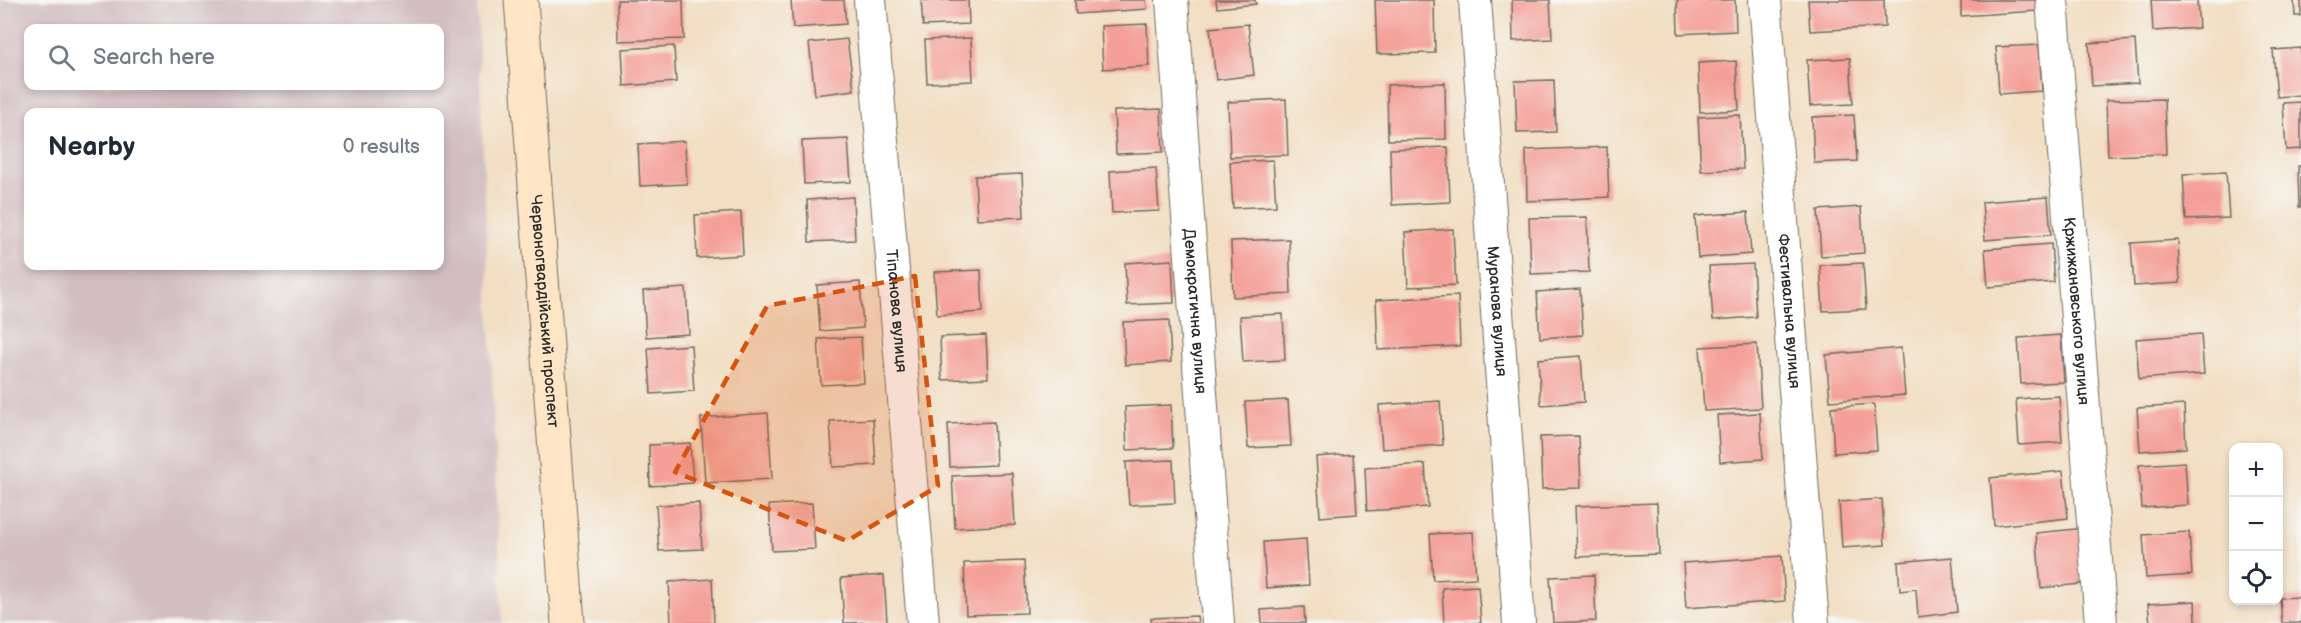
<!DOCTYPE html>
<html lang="en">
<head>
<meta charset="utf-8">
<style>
	body { margin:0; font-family:"Balsamiq Sans",sans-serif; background:#f2f2f3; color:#1f2937 }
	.controls { position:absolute; right:18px; bottom:18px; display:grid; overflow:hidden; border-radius:12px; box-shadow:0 3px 9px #0003 }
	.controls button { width:54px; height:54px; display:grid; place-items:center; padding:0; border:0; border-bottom:2px solid #e0e1e3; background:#fff; color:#1f2937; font:30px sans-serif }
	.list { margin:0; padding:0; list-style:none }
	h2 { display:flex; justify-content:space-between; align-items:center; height:78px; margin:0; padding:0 24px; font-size:26px }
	h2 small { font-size:20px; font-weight:400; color:#747a83 }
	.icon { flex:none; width:33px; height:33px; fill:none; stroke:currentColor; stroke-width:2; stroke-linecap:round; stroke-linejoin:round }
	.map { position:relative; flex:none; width:2301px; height:623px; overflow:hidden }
	.search { position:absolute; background:#fff; box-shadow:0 3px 9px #0003; left:24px; top:24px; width:420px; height:66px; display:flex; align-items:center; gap:15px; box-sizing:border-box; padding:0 21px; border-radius:12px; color:#747a83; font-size:22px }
	.panel { position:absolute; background:#fff; box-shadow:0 3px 9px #0003; left:24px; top:108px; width:420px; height:162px; border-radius:12px }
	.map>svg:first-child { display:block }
	.industrial { fill:#d2bec2; fill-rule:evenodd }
	.building { fill:#f4a099 }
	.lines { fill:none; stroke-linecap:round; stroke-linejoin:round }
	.minor-casing { stroke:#716a60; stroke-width:34 }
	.secondary-casing { stroke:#716a60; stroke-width:35 }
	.minor { stroke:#fff; stroke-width:32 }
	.secondary { stroke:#fee5c5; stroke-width:33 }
	.marked { fill:#d5540f; fill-opacity:0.2; stroke:#d5540f; stroke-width:4.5; stroke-dasharray:12 8; stroke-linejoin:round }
	.labels { text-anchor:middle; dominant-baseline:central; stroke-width:4.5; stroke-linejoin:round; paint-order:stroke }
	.street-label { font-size:16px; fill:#2b2b2b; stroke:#f6f6f2 }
</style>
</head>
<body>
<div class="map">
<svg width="2301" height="623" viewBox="0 0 2301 623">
	<rect width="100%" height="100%" fill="#f6f6f2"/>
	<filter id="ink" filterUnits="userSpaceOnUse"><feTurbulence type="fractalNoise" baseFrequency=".0167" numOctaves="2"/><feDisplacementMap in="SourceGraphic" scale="12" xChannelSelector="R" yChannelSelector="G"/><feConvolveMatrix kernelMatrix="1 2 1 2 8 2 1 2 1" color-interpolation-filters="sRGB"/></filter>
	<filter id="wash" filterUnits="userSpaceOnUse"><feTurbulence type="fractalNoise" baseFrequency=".008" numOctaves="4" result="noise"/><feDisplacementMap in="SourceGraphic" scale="24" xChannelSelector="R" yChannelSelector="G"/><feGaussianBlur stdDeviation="1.35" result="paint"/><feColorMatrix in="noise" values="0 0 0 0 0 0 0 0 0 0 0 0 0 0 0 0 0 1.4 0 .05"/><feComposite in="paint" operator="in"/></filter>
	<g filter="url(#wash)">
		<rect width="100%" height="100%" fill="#f2dec2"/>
		<path class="industrial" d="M0 0H477L502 623H0ZM28 28H440V86H28ZM28 112H440V266H28Z"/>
		<g id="blocks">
			<g class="building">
				<polygon points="617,0 683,0 684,39 618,41"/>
				<polygon points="791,0 844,0 846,24 793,28"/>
				<polygon points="921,0 968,0 969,24 923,26"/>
				<polygon points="1075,0 1146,0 1147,9 1076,14"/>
				<polygon points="1216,0 1255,0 1256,4 1217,8"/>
				<polygon points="1375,0 1434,0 1435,53 1377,54"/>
				<polygon points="1512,0 1550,0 1552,39 1513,41"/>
				<polygon points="1677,0 1735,0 1736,31 1678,34"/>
				<polygon points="1808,0 1884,0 1885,27 1810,31"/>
				<polygon points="1961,0 2037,0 2037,11 1961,16"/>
				<polygon points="2151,0 2197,0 2199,28 2153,31"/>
				<polygon points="2294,0 2301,0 2301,16 2295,16"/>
				<polygon points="1147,24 1149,66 1103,69 1101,26"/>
				<polygon points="1248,24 1254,75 1216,80 1210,28"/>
				<polygon points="971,38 973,81 927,83 925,40"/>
				<polygon points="847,39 854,90 815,95 809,43"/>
				<polygon points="2135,40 2138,83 2092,86 2089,43"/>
				<polygon points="2039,45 2042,91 1999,94 1996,47"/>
				<polygon points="674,46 676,82 624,86 622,49"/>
				<polygon points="2301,48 2301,95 2277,97 2273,50"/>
				<polygon points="1850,58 1853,104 1810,106 1807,60"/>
				<polygon points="1736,61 1739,110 1700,112 1698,63"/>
				<polygon points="1554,80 1556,132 1517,133 1515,81"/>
				<polygon points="1445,83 1446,139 1388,140 1387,85"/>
				<polygon points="1286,99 1288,155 1230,157 1228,102"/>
				<polygon points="2164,99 2166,154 2108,156 2106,100"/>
				<polygon points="2301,102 2301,149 2286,150 2283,103"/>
				<polygon points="1161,109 1163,152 1116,154 1114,111"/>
				<polygon points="1740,115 1743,169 1701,171 1698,117"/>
				<polygon points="1854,115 1857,161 1814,163 1812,117"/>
				<polygon points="848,139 851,182 804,184 802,141"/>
				<polygon points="685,141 687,184 640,186 638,144"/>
				<polygon points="1448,147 1450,202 1392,205 1390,149"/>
				<polygon points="1607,147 1609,197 1527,201 1526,150"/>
				<polygon points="1273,160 1276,206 1233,208 1230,162"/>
				<polygon points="2298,166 2301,166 2301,207 2299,207"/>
				<polygon points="1156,168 1159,211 1112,213 1110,171"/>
				<polygon points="2226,172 2229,218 2186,220 2183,174"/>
				<polygon points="1022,174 1024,217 977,219 975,176"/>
				<polygon points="853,197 855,240 809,242 807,200"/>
				<polygon points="2048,197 2051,235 1985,240 1982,202"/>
				<polygon points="1861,207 1864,253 1821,256 1818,210"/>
				<polygon points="741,212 743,255 697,258 695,215"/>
				<polygon points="1748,212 1751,254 1698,258 1695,216"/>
				<polygon points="1587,217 1589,272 1531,274 1529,218"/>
				<polygon points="1453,229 1456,285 1408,287 1405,232"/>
				<polygon points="1289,239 1291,294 1233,297 1231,241"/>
				<polygon points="2178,240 2180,283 2134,286 2131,243"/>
				<polygon points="2051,244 2054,282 1988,287 1985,249"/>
				<polygon points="1172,260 1174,303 1127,305 1125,263"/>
				<polygon points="1863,263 1866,309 1823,311 1820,265"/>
				<polygon points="1753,264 1756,317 1713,320 1709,266"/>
				<polygon points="981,270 983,312 937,315 934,272"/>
				<polygon points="860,282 863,328 820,331 817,285"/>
				<polygon points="686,288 689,334 646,337 643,291"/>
				<polygon points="1580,289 1583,335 1540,338 1537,292"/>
				<polygon points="1458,296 1460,346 1378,350 1376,300"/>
				<polygon points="1283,314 1285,360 1243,362 1240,316"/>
				<polygon points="1169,320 1171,362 1125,365 1123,322"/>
				<polygon points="2201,334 2204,374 2139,379 2136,339"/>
				<polygon points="986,335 988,378 942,380 940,337"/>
				<polygon points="2061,335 2064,382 2021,384 2018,338"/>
				<polygon points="861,337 864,383 821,385 818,339"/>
				<polygon points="1757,344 1761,408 1704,411 1700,347"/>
				<polygon points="691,345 694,391 651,394 648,348"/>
				<polygon points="1901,348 1905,395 1830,401 1826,355"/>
				<polygon points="1581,356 1584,402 1541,405 1538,359"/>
				<polygon points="2059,396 2062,442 2019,445 2016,399"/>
				<polygon points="1288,400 1291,446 1248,448 1245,402"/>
				<polygon points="1440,401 1443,445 1382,449 1379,405"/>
				<polygon points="1874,404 1877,450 1834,453 1831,407"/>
				<polygon points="1171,405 1173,448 1127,450 1125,407"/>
				<polygon points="2184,405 2186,448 2140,451 2137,408"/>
				<polygon points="768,413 772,479 705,483 701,418"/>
				<polygon points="1760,413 1763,459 1720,462 1717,415"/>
				<polygon points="873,419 876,465 833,467 830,421"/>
				<polygon points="994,422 996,465 950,467 948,424"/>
				<polygon points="1579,436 1581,488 1542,489 1540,437"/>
				<polygon points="690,443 693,483 650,486 649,445"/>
				<polygon points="1353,454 1357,514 1320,517 1316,457"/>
				<polygon points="1173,460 1175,503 1129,505 1126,462"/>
				<polygon points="2185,462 2188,505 2142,508 2139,465"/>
				<polygon points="1425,464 1428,507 1367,511 1365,468"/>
				<polygon points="2063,471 2068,518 1994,526 1990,478"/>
				<polygon points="1012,473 1015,525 955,528 952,476"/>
				<polygon points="1882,499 1885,545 1842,548 1839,502"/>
				<polygon points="699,503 702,549 659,551 656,505"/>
				<polygon points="812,503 815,549 772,551 769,505"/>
				<polygon points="1657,503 1659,554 1577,557 1575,506"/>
				<polygon points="2086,528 2091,583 2041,588 2036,533"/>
				<polygon points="1473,532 1476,578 1433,580 1430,534"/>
				<polygon points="2189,532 2192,575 2146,578 2143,535"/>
				<polygon points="1306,539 1309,585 1266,588 1263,542"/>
				<polygon points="1782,556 1785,601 1686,608 1683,563"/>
				<polygon points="1952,557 1957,612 1918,617 1916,589 1900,591 1898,562"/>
				<polygon points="1024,561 1027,613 966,615 964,563"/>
				<polygon points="884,575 887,622 844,623 841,578"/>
				<polygon points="1594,575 1596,621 1553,623 1550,577"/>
				<polygon points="712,579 714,623 671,623 669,582"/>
				<polygon points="1478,586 1481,623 1444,623 1442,588"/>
				<polygon points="2301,597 2301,623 2282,623 2280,598"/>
				<polygon points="2195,601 2196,623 2150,623 2148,604"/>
				<polygon points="1304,607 1305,623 1262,623 1261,610"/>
				<polygon points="1197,616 1198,623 1151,623 1151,618"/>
			</g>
		</g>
	</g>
	<g filter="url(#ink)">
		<use href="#blocks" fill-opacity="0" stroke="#716a60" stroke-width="1.5"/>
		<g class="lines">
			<defs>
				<g id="minor">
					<path id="s1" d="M870 0 923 623"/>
					<path id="s2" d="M1172 0 1218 623"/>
					<path id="s3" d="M1475 0 1519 623"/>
					<path id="s4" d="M1765 0 1813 623"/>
					<path id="s5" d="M2052 0 2101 623"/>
				</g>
				<g id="secondary">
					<path id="s6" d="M521 0 568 623"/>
				</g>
			</defs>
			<use href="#minor" class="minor-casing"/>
			<use href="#secondary" class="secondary-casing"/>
			<use href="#minor" class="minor"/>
			<use href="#secondary" class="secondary"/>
		</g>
	</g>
	<path class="marked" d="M915 276 938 486 847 541 675 472 767 306Z"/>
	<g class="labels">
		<g class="street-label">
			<text stroke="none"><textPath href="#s6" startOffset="312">Червоногвардійський проспект</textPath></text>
			<text stroke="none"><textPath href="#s1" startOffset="312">Тіпанова вулиця</textPath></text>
			<text stroke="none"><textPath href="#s2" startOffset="312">Демократична вулиця</textPath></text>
			<text stroke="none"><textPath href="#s3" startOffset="312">Муранова вулиця</textPath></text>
			<text stroke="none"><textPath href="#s4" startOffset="312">Фестивальна вулиця</textPath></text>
			<text stroke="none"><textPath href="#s5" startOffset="312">Кржижановського вулиця</textPath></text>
		</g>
	</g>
</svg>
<div class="controls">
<button>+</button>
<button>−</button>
<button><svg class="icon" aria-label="locate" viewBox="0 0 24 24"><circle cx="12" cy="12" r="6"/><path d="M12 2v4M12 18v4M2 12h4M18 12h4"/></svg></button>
</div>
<div class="search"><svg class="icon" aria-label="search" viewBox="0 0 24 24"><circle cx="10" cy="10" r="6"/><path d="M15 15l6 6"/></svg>Search here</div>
<section class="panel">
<h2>Nearby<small>0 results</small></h2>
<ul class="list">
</ul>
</section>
</div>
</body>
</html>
